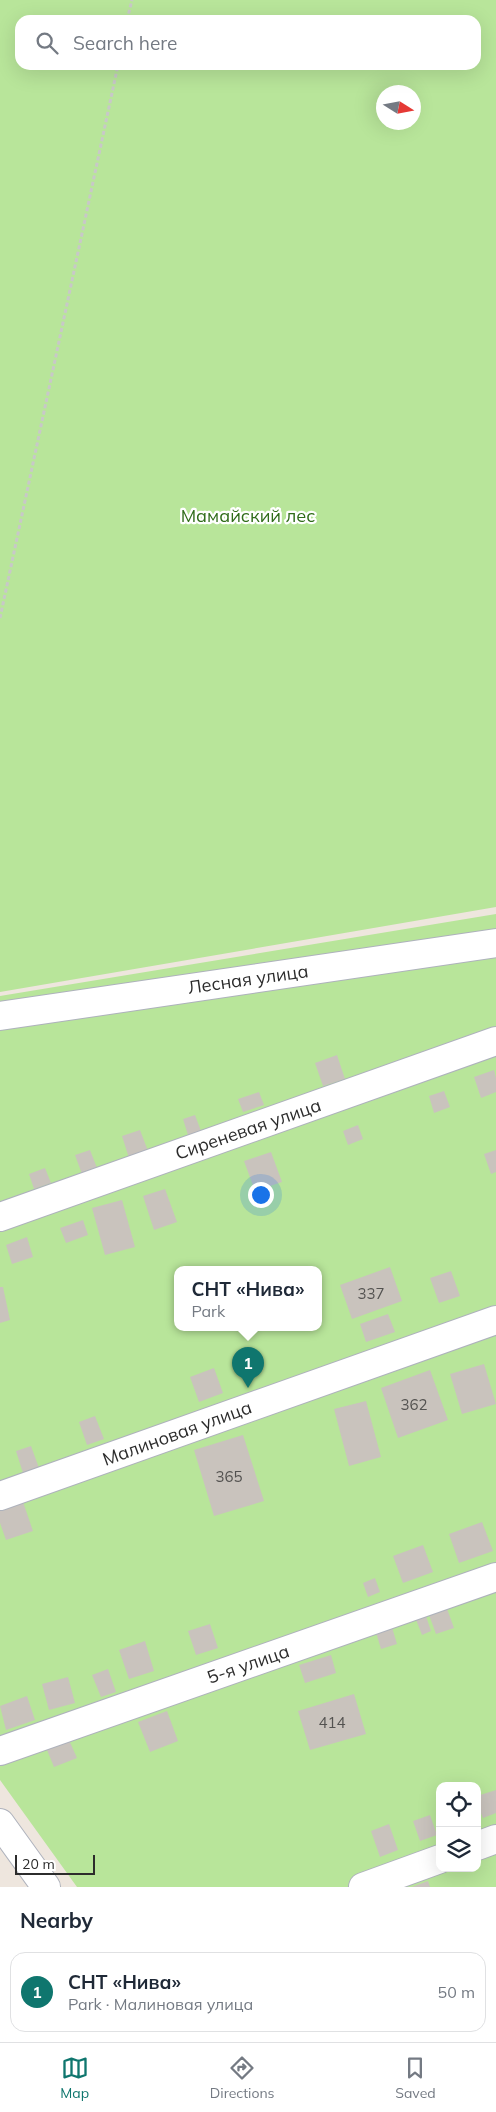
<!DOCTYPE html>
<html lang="en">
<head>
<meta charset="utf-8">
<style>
	body { margin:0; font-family:Mulish,sans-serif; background:#f2f2f3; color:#1f2937 }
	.controls { position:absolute; right:15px; bottom:15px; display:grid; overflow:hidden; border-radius:10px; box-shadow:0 5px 20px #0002 }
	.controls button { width:45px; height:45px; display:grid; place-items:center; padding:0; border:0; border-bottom:1px solid #e0e1e3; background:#fff; color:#1f2937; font:25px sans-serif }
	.compass { position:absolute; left:376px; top:85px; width:45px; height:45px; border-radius:50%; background:#fff; box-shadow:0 5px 20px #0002; rotate:101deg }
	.scale { position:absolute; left:15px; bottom:12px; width:80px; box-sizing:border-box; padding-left:5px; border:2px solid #2c2c2c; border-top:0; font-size:14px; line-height:18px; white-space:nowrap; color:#2c2c2c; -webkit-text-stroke:4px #fff; paint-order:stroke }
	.you { position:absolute; left:260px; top:1194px; width:18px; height:18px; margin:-12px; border:4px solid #fff; border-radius:50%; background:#1a73e8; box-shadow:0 0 0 8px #1a73e833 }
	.badge { display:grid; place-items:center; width:32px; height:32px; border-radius:50%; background:#0f766e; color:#fff; font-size:16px; font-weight:700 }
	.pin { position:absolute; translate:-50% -41px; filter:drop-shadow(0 1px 2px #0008) }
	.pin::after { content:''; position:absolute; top:26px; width:18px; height:15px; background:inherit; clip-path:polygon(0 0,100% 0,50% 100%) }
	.popup { position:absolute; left:174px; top:1266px; width:148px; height:65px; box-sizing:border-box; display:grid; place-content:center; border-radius:10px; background:#fff; filter:drop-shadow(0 1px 4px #0005); font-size:16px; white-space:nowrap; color:#747a83 }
	.popup b { font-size:19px; color:#1f2937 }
	.popup::after { content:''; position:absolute; left:50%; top:100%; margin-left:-10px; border:10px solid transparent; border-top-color:#fff }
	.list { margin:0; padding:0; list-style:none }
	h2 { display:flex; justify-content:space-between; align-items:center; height:65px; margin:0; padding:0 20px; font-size:21px }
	h2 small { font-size:16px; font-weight:400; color:#747a83 }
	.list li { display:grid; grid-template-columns:32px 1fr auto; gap:15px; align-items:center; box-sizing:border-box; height:80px; margin:0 10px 10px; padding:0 10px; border:1px solid #e0e1e3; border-radius:15px }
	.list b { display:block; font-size:19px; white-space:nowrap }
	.list p { margin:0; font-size:16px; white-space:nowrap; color:#747a83 }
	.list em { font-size:16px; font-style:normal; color:#747a83 }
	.icon { flex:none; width:28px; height:28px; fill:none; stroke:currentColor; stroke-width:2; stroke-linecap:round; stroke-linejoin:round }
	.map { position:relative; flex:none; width:496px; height:1887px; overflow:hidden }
	.search { position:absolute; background:#fff; box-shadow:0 5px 20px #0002; left:15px; right:15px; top:15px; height:55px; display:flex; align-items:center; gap:12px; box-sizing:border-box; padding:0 18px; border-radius:15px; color:#747a83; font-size:19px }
	.sheet { height:155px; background:#fff }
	nav { display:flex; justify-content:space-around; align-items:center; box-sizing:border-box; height:70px; border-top:1px solid #e0e1e3; background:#fff; font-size:14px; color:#747a83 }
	nav a { display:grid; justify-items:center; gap:2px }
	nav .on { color:#0f766e }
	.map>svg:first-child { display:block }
	.green { fill:#b8e59a; fill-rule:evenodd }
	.building { fill:#c9c3bd }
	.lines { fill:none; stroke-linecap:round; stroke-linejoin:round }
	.street-casing { stroke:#aeb2bc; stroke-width:30 }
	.path { stroke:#c8c8c8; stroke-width:3; stroke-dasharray:4 2.5; stroke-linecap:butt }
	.street { stroke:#fff; stroke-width:28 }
	.labels { text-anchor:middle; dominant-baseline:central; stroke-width:4.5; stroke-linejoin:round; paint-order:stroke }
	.number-label { font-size:15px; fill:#535250 }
	.park-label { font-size:18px; fill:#2f6c19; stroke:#fff }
	.street-label { font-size:18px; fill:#2c2c2c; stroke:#fff }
</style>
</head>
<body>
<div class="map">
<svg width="496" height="1887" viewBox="0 0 496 1887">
	<rect width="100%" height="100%" fill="#eee6de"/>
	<g class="green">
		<path d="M0 0H496V907L0 992ZM20 20H476V65H20ZM384 92H414V122H384Z"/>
		<path d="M496 914V1887H77L0 1780V996ZM178 1269H318V1327H178ZM440 1786H477V1868H440Z"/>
	</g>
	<g class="building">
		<polygon points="337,1055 345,1079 323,1086 315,1063"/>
		<polygon points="494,1070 496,1078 496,1092 481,1098 474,1077"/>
		<polygon points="444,1091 450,1107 434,1113 429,1096"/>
		<polygon points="259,1092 264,1105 243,1112 238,1099"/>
		<polygon points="195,1115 201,1131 188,1135 183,1119"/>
		<polygon points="358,1125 363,1139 348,1145 343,1131"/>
		<polygon points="140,1130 148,1151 129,1158 122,1136"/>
		<polygon points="90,1150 97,1168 82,1174 75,1155"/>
		<polygon points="496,1150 496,1172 491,1174 484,1154"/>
		<polygon points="271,1152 282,1182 255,1191 244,1161"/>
		<polygon points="45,1168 51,1183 34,1189 29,1174"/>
		<polygon points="165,1189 177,1222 154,1230 143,1196"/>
		<polygon points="122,1200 135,1247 105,1255 92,1208"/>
		<polygon points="83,1220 88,1235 66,1243 60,1228"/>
		<polygon points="27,1237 33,1257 12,1264 6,1245"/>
		<polygon points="390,1267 402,1301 352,1319 340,1285"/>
		<polygon points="451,1271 460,1296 439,1303 430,1278"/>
		<polygon points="0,1287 3,1287 10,1320 0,1323"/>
		<polygon points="388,1314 395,1332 366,1342 360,1324"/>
		<polygon points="484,1364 496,1404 462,1414 450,1374"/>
		<polygon points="214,1368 223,1393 199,1402 190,1377"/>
		<polygon points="430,1370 448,1420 398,1438 381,1388"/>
		<polygon points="366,1401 381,1457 349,1466 334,1409"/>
		<polygon points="95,1416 104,1439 87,1445 79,1422"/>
		<polygon points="243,1435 264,1501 214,1516 194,1450"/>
		<polygon points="31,1446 39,1468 23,1473 16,1451"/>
		<polygon points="23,1502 33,1531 6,1540 0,1523 0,1510"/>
		<polygon points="482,1522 493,1551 459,1563 449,1534"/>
		<polygon points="423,1545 433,1572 403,1583 393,1556"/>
		<polygon points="375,1578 380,1592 368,1597 363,1583"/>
		<polygon points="446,1606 454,1628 436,1634 428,1612"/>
		<polygon points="425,1613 431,1631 422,1635 415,1617"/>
		<polygon points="210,1624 218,1648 196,1655 188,1631"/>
		<polygon points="391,1624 397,1644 381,1649 375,1629"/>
		<polygon points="145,1641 154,1671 129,1679 119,1650"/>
		<polygon points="331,1655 336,1673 305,1683 299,1665"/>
		<polygon points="108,1669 116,1692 101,1697 92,1675"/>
		<polygon points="68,1677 75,1703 49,1710 42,1684"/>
		<polygon points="354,1694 366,1734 310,1750 298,1711"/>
		<polygon points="27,1696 35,1720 6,1730 0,1706"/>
		<polygon points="167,1711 178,1741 150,1752 138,1722"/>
		<polygon points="69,1740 77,1758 54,1767 47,1750"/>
		<polygon points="496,1790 496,1813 483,1818 477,1804 477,1796"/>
		<polygon points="430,1815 437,1835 420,1841 413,1821"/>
		<polygon points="389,1824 398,1850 380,1857 371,1831"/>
		<polygon points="428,1881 430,1887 412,1887"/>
	</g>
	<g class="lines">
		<defs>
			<g id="street">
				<polyline points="0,1016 496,943"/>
				<polyline points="0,1217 496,1041"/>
				<polyline points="0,1496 496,1320"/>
				<polyline points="0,1751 496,1577"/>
				<polyline points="0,1823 46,1887"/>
				<polyline points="477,1846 496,1839"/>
				<polyline points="363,1887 440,1859"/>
			</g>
		</defs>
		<use href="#street" class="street-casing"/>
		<g class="path">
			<polyline points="127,20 132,0"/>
			<polyline points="0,618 118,65"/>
		</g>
		<use href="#street" class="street"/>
	</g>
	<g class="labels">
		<g class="number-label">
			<text x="371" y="1293">337</text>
			<text x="414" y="1404">362</text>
			<text x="229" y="1476">365</text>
			<text x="332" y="1722">414</text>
		</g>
		<g class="park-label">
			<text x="248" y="515">Мамайский лес</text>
		</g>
		<g class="street-label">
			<text transform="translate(248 979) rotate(-8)">Лесная улица</text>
			<text transform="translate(248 1129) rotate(-19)">Сиреневая улица</text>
			<text transform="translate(177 1433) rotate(-20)">Малиновая улица</text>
			<text transform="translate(248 1664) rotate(-19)">5-я улица</text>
		</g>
	</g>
</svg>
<div class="controls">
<button><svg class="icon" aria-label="locate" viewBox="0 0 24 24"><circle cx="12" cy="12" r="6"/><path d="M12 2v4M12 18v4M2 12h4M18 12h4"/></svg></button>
<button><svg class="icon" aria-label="layers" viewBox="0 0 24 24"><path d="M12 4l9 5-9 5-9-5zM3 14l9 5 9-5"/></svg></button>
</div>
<svg class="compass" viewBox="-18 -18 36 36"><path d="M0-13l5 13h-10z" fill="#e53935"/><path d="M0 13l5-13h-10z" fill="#747a83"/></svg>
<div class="scale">20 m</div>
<div class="you"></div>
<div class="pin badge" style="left:248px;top:1388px">1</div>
<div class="popup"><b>СНТ «Нива»</b>Park</div>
<div class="search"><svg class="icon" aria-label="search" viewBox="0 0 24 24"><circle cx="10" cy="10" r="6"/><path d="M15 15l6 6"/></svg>Search here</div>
</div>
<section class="sheet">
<h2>Nearby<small></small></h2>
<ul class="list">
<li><span class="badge">1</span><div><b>СНТ «Нива»</b><p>Park · Малиновая улица</p></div><em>50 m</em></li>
</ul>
</section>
<nav>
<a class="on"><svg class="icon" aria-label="map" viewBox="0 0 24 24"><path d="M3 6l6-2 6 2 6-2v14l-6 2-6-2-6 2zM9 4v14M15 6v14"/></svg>Map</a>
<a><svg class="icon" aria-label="directions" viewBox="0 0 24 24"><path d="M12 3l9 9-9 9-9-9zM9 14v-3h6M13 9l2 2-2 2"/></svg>Directions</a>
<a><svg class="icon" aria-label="saved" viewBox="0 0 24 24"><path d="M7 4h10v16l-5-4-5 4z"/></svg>Saved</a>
</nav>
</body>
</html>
